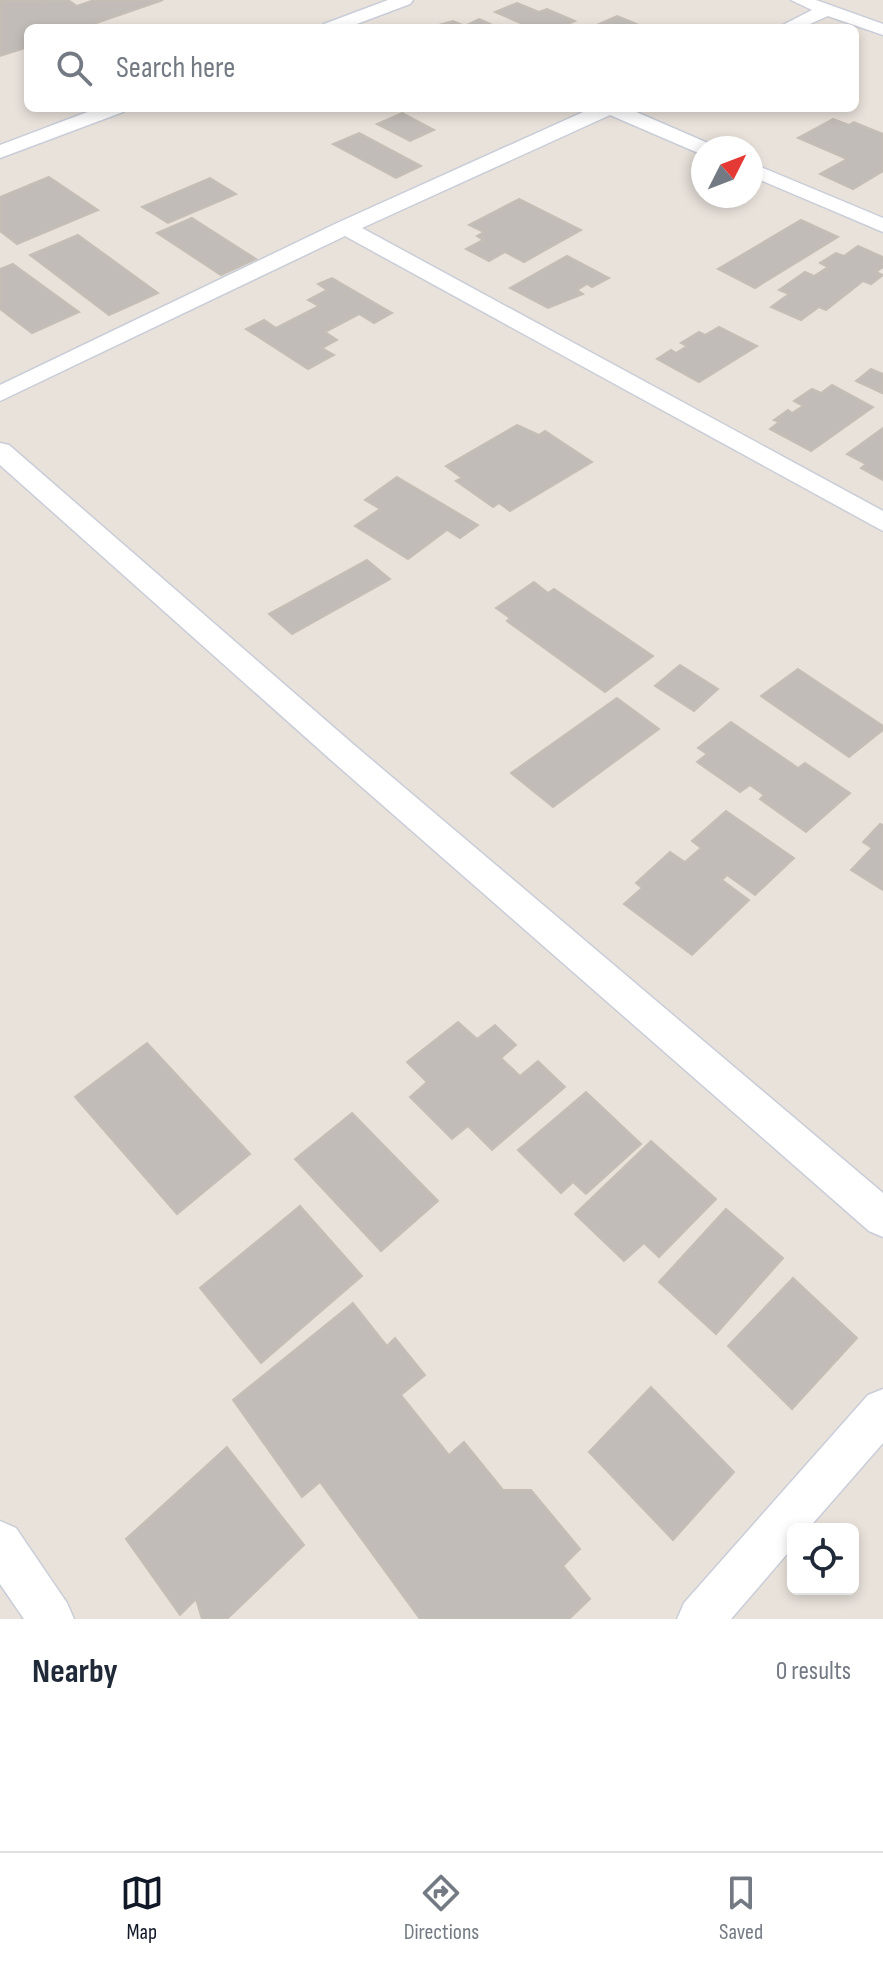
<!DOCTYPE html>
<html lang="en">
<head>
<meta charset="utf-8">
<style>
	body { margin:0; font-family:"Sofia Sans Condensed",sans-serif; background:#f6f6f7; color:#1f2937 }
	.controls { position:absolute; right:24px; bottom:24px; display:grid; overflow:hidden; border-radius:12px; box-shadow:0 4px 12px #0003 }
	.controls button { width:72px; height:72px; display:grid; place-items:center; padding:0; border:0; border-bottom:2px solid #e0e1e3; background:#fff; color:#1f2937; font:40px sans-serif }
	.compass { position:absolute; left:691px; top:136px; width:72px; height:72px; border-radius:50%; background:#fff; box-shadow:0 4px 12px #0003; rotate:48deg }
	.list { margin:0; padding:0; list-style:none }
	h2 { display:flex; justify-content:space-between; align-items:center; height:104px; margin:0; padding:0 32px; font-size:34px }
	h2 small { font-size:26px; font-weight:400; color:#747a83 }
	.icon { flex:none; width:44px; height:44px; fill:none; stroke:currentColor; stroke-width:2; stroke-linecap:round; stroke-linejoin:round }
	.map { position:relative; flex:none; width:883px; height:1619px; overflow:hidden }
	.search { position:absolute; background:#fff; box-shadow:0 4px 12px #0003; left:24px; right:24px; top:24px; height:88px; display:flex; align-items:center; gap:20px; box-sizing:border-box; padding:0 28px; border-radius:12px; color:#747a83; font-size:30px }
	.sheet { height:232px; background:#fff }
	nav { display:flex; justify-content:space-around; align-items:center; box-sizing:border-box; height:112px; border-top:2px solid #e0e1e3; background:#fff; font-size:22px; color:#747a83 }
	nav a { display:grid; justify-items:center; gap:4px }
	nav .on { color:#111827 }
	.map>svg:first-child { display:block }
	.building { fill:#c1bcb8; stroke:#c4beb5; stroke-width:2 }
	.lines { fill:none; stroke-linecap:round; stroke-linejoin:round }
	.minor-casing { stroke:#c9cdd8; stroke-width:3 }
	.minor { fill:#fff; fill-rule:evenodd }
</style>
</head>
<body>
<div class="map">
<svg width="883" height="1619" viewBox="0 0 883 1619">
	<rect width="100%" height="100%" fill="#e9e2db"/>
	<g class="building">
		<polygon points="68,0 77,6 94,0 163,0 82,28 28,28 28,47 0,56 0,1"/>
		<polygon points="517,3 539,12 547,9 575,21 559,28 532,28 495,12"/>
		<polygon points="617,16 646,28 590,28"/>
		<polygon points="479,19 499,28 428,28 453,21 465,26"/>
		<polygon points="402,113 434,130 410,141 377,124"/>
		<polygon points="833,119 849,125 854,122 883,134 883,171 853,189 820,174 847,159 798,138"/>
		<polygon points="359,133 421,166 396,178 333,144"/>
		<polygon points="49,177 98,210 17,244 0,231 0,197"/>
		<polygon points="210,178 236,194 168,223 142,207"/>
		<polygon points="519,199 581,230 524,262 505,252 489,261 466,249 483,240 477,236 484,232 469,225"/>
		<polygon points="192,218 256,259 221,275 157,233"/>
		<polygon points="801,220 838,237 755,288 718,269"/>
		<polygon points="78,235 158,293 109,315 30,255"/>
		<polygon points="858,246 883,257 883,267 876,272 883,275 871,284 863,281 826,310 819,307 801,320 771,307 789,294 779,290 805,272 814,276 828,267 820,263 836,253 844,256"/>
		<polygon points="567,256 609,278 592,287 587,284 577,290 583,294 548,308 510,288"/>
		<polygon points="13,264 79,312 32,333 0,309 0,269"/>
		<polygon points="332,278 392,313 374,323 359,314 325,332 337,340 322,348 334,355 308,369 246,329 264,320 276,328 319,306 308,300 327,290 318,284"/>
		<polygon points="719,327 757,346 699,382 657,359 671,350 676,353 687,346 681,343 699,332 705,335"/>
		<polygon points="871,369 883,374 882,393 856,381"/>
		<polygon points="832,385 873,407 811,451 770,429 779,422 774,420 788,410 792,413 803,406 794,401 812,389 821,393"/>
		<polygon points="517,425 539,435 545,431 592,462 510,511 499,503 493,507 456,481 462,478 446,466"/>
		<polygon points="883,428 883,480 861,468 866,464 847,454"/>
		<polygon points="397,477 478,525 460,538 447,530 408,559 355,526 380,509 365,500"/>
		<polygon points="367,560 390,579 292,634 269,614"/>
		<polygon points="534,582 548,593 554,589 653,656 605,692 507,621 510,618 496,608"/>
		<polygon points="680,665 718,689 694,711 655,686"/>
		<polygon points="798,669 883,726 883,730 849,757 761,696"/>
		<polygon points="617,698 659,729 553,807 511,773"/>
		<polygon points="731,722 798,768 805,763 850,793 806,832 760,799 764,795 750,785 740,792 697,762 707,754 698,748"/>
		<polygon points="726,811 794,858 755,895 727,875 722,880 749,900 692,955 624,904 642,888 636,883 670,852 685,862 701,848 692,841"/>
		<polygon points="880,824 883,825 883,890 851,870 872,848 863,842"/>
		<polygon points="458,1022 477,1039 495,1025 516,1045 501,1058 520,1076 538,1061 565,1087 492,1150 468,1126 452,1139 410,1097 427,1082 407,1062"/>
		<polygon points="147,1043 250,1154 177,1214 75,1097"/>
		<polygon points="586,1092 641,1144 586,1194 573,1182 561,1193 518,1150"/>
		<polygon points="352,1113 438,1201 381,1251 295,1159"/>
		<polygon points="651,1141 716,1199 659,1257 644,1243 624,1261 575,1214"/>
		<polygon points="300,1206 362,1276 261,1363 200,1288"/>
		<polygon points="726,1209 783,1258 716,1334 659,1282"/>
		<polygon points="793,1278 857,1338 792,1409 728,1346"/>
		<polygon points="353,1303 387,1346 395,1338 425,1375 401,1395 449,1455 464,1442 503,1490 531,1490 580,1549 563,1566 590,1599 569,1619 420,1619 320,1482 302,1497 233,1400"/>
		<polygon points="651,1387 734,1472 673,1540 589,1452"/>
		<polygon points="227,1447 304,1545 227,1619 202,1619 196,1599 180,1615 126,1539"/>
	</g>
	<g class="lines">
		<defs>
			<g id="minor">
				<polygon points="388,0 413,0 410,4 346,28 321,28 324,24"/>
				<polygon points="791,0 816,0 883,24 883,35 828,16 801,28 777,28 812,10"/>
				<polygon points="98,108 126,108 123,112 0,158 0,145"/>
				<polygon points="592,108 627,108 710,144 713,148 703,148 703,154 696,152 610,115 362,228 883,511 883,531 345,236 0,401 0,385 337,223"/>
				<polygon points="751,163 883,218 883,232 751,176"/>
				<polygon points="0,443 9,445 353,744 883,1193 883,1237 869,1231 331,760 0,465"/>
				<polygon points="883,1389 883,1443 808,1529 793,1529 793,1547 731,1619 677,1619 684,1603 868,1395"/>
				<polygon points="0,1521 16,1528 67,1603 74,1619 24,1619 0,1584"/>
			</g>
		</defs>
		<use href="#minor" class="minor-casing"/>
		<use href="#minor" class="minor"/>
	</g>
</svg>
<div class="controls">
<button><svg class="icon" aria-label="locate" viewBox="0 0 24 24"><circle cx="12" cy="12" r="6"/><path d="M12 2v4M12 18v4M2 12h4M18 12h4"/></svg></button>
</div>
<svg class="compass" viewBox="-18 -18 36 36"><path d="M0-13l5 13h-10z" fill="#e53935"/><path d="M0 13l5-13h-10z" fill="#747a83"/></svg>
<div class="search"><svg class="icon" aria-label="search" viewBox="0 0 24 24"><circle cx="10" cy="10" r="6"/><path d="M15 15l6 6"/></svg>Search here</div>
</div>
<section class="sheet">
<h2>Nearby<small>0 results</small></h2>
<ul class="list">
</ul>
</section>
<nav>
<a class="on"><svg class="icon" aria-label="map" viewBox="0 0 24 24"><path d="M3 6l6-2 6 2 6-2v14l-6 2-6-2-6 2zM9 4v14M15 6v14"/></svg>Map</a>
<a><svg class="icon" aria-label="directions" viewBox="0 0 24 24"><path d="M12 3l9 9-9 9-9-9zM9 14v-3h6M13 9l2 2-2 2"/></svg>Directions</a>
<a><svg class="icon" aria-label="saved" viewBox="0 0 24 24"><path d="M7 4h10v16l-5-4-5 4z"/></svg>Saved</a>
</nav>
</body>
</html>
